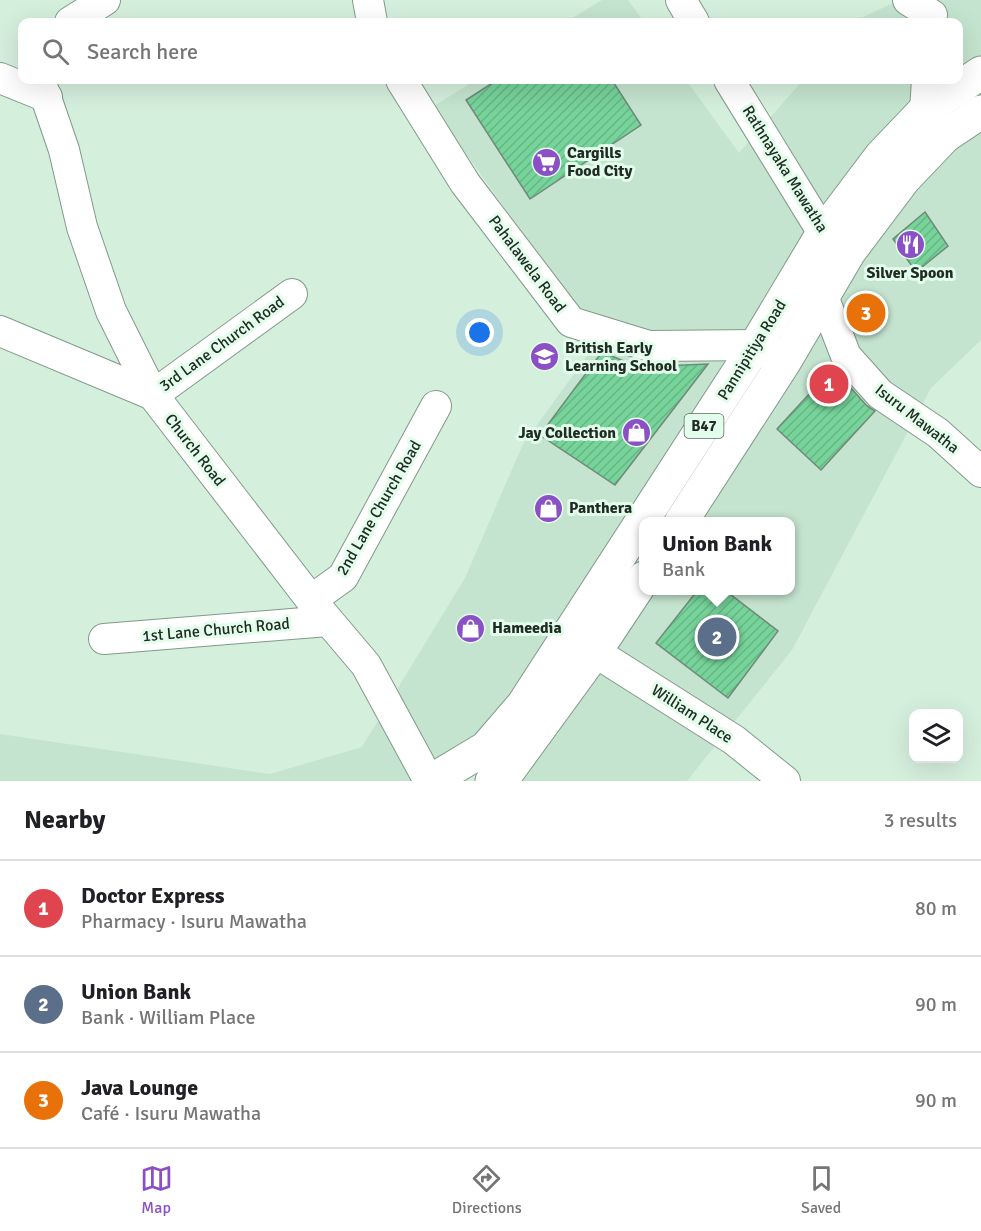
<!DOCTYPE html>
<html lang="en">
<head>
<meta charset="utf-8">
<style>
	body { margin:0; font-family:Signika,sans-serif; background:#f2f2f2; color:#202124 }
	.controls { position:absolute; right:18px; bottom:18px; display:grid; overflow:hidden; border-radius:12px; box-shadow:0 6px 24px #0002 }
	.controls button { width:54px; height:54px; display:grid; place-items:center; padding:0; border:0; border-bottom:2px solid #e0e0e0; background:#fff; color:#202124; font:30px sans-serif }
	.you { position:absolute; left:480px; top:333px; width:21px; height:21px; margin:-15px; border:4px solid #fff; border-radius:50%; background:#1a73e8; box-shadow:0 0 0 9px #1a73e833 }
	.badge { display:grid; place-items:center; width:39px; height:39px; border-radius:50%; background:#8b4fc6; color:#fff; font-size:20px; font-weight:700 }
	.pin { position:absolute; translate:-50% -50%; border:3px solid #fff; box-shadow:0 2px 6px #0006 }
	.popup { position:absolute; left:639px; top:517px; width:156px; height:78px; box-sizing:border-box; display:grid; place-content:center; border-radius:12px; background:#fff; filter:drop-shadow(0 2px 4px #0005); font-size:20px; white-space:nowrap; color:#757577 }
	.popup b { font-size:22px; color:#202124 }
	.popup::after { content:''; position:absolute; left:50%; top:100%; margin-left:-12px; border:12px solid transparent; border-top-color:#fff }
	.list { margin:0; padding:0; list-style:none }
	h2 { display:flex; justify-content:space-between; align-items:center; height:78px; margin:0; padding:0 24px; font-size:26px }
	h2 small { font-size:20px; font-weight:400; color:#757577 }
	.list li { display:grid; grid-template-columns:39px 1fr auto; gap:18px; align-items:center; box-sizing:border-box; height:96px; padding:0 24px; border-top:2px solid #e0e0e0 }
	.list b { display:block; font-size:22px; white-space:nowrap }
	.list p { margin:0; font-size:20px; white-space:nowrap; color:#757577 }
	.list em { font-size:20px; font-style:normal; color:#757577 }
	.icon { flex:none; width:33px; height:33px; fill:none; stroke:currentColor; stroke-width:2; stroke-linecap:round; stroke-linejoin:round }
	.map { position:relative; flex:none; width:981px; height:781px; overflow:hidden }
	.search { position:absolute; background:#fff; box-shadow:0 6px 24px #0002; left:18px; right:18px; top:18px; height:66px; display:flex; align-items:center; gap:15px; box-sizing:border-box; padding:0 21px; border-radius:12px; color:#757577; font-size:22px }
	.sheet { height:366px; background:#fff }
	nav { display:flex; justify-content:space-around; align-items:center; box-sizing:border-box; height:84px; border-top:2px solid #e0e0e0; background:#fff; font-size:16px; color:#757577 }
	nav a { display:grid; justify-items:center; gap:3px }
	nav .on { color:#8b4fc6 }
	.map>svg:first-child { display:block }
	.built { fill:#c4e4cf }
	.building { fill:url(#building-hatch); stroke:#718979; stroke-width:1.5 }
	.lines { fill:none; stroke-linecap:round; stroke-linejoin:round }
	.minor-casing { stroke:#819a89; stroke-width:32 }
	.major-casing { stroke:#819a89; stroke-width:35 }
	.minor { stroke:#fff; stroke-width:30 }
	.major { stroke:#fff; stroke-width:33 }
	.labels { text-anchor:middle; dominant-baseline:central; stroke-width:6; stroke-linejoin:round; paint-order:stroke }
	.shield { fill:#e2fdea; stroke:#5b6a60; stroke-width:1.5 }
	.shield-label { font-size:15px; font-weight:bold; fill:#212b25 }
	.poi-label { font-size:16px; font-weight:bold; fill:#212b25; stroke:#e2fdea; text-anchor:start }
	.street-label { font-size:16px; fill:#212b25; stroke:#e2fdea }
</style>
</head>
<body>
<div class="map">
<svg width="981" height="781" viewBox="0 0 981 781">
	<defs>
		<pattern id="building-hatch" width="6" height="6" patternUnits="userSpaceOnUse" patternTransform="scale(1.5)"><rect width="6" height="6" fill="#76d39a"/><path d="M-1 1l2-2M0 6l6-6M5 7l2-2" fill="none" stroke="#66b585"/></pattern>
	</defs>
	<rect width="100%" height="100%" fill="#d5efdd"/>
	<g class="built">
		<polygon points="602,0 628,0 644,22 566,22"/>
		<polygon points="899,0 981,0 981,68 923,108 519,703 425,781 0,781 0,734 270,774 362,747 465,578 523,444 611,323 580,312 432,107 476,80 686,80 739,153 803,80 958,80 958,22 853,22"/>
		<polygon points="981,114 981,340 931,388 792,650 687,781 496,781 644,590 790,590 790,522 680,521 851,253"/>
	</g>
	<g class="building">
		<polygon points="497,80 612,80 641,125 530,199 466,100"/>
		<polygon points="925,212 948,246 916,272 893,239"/>
		<polygon points="602,352 638,367 708,364 615,485 540,435"/>
		<polygon points="833,368 867,406 875,411 821,470 777,429"/>
		<polygon points="697,591 726,591 778,631 728,698 656,643"/>
	</g>
	<g class="lines">
		<defs>
			<g id="minor">
				<polyline points="368,0 372,22"/>
				<polyline points="681,0 694,22"/>
				<polyline points="908,0 932,15"/>
				<polyline points="70,22 105,0"/>
				<polyline points="0,78 47,97"/>
				<polyline points="40,80 64,150 82,227 111,311 153,395 311,600 366,665 429,781"/>
				<polyline points="401,80 465,183 571,322 649,346 756,345 774,357"/>
				<polyline points="729,80 823,233 842,247"/>
				<polyline points="927,80 925,110 938,126"/>
				<polyline points="807,287 823,296 846,356 880,394 938,433 981,472"/>
				<polyline points="0,331 153,395"/>
				<polyline points="153,395 292,294"/>
				<polyline points="311,600 343,577 436,406"/>
				<polyline points="104,639 328,621"/>
				<polyline points="595,652 734,740 785,781"/>
			</g>
			<g id="major">
				<polyline points="681,522 783,364 849,252 904,179 945,136 981,112"/>
				<polyline points="431,781 486,748 523,705 756,345 823,233 881,156 925,110 981,73"/>
				<polyline points="492,781 509,770 595,652 644,578"/>
			</g>
		</defs>
		<use href="#minor" class="minor-casing"/>
		<use href="#major" class="major-casing"/>
		<use href="#minor" class="minor"/>
		<use href="#major" class="major"/>
	</g>
	<defs>
		<symbol id="supermarket-disc" viewBox="-11 -11 22 22"><circle r="9.5" fill="#8b4fc6" stroke="#e2fdea"/><path d="M-6-5.5h2.5l.6 2H6L4.5 2H-2.5L-4.4-4H-6ZM-1.5 3.2a1.3 1.3 0 1 0 .1 0ZM3 3.2a1.3 1.3 0 1 0 .1 0Z" fill="#fff"/></symbol>
		<symbol id="restaurant-disc" viewBox="-11 -11 22 22"><circle r="9.5" fill="#8b4fc6" stroke="#e2fdea"/><path d="M-5-6h1v4h1v-4h1v4h1v-4h1v5L-1.5 .5V6h-2V.5L-5-1ZM5-6V6H3V1.5H1.5Q1.5-4 5-6Z" fill="#fff"/></symbol>
		<symbol id="school-disc" viewBox="-11 -11 22 22"><circle r="9.5" fill="#8b4fc6" stroke="#e2fdea"/><path d="M0-5L7-2L0 1L-7-2ZM-4 1L0 2.5L4 1V4Q0 6-4 4Z" fill="#fff"/></symbol>
		<symbol id="shop-disc" viewBox="-11 -11 22 22"><circle r="9.5" fill="#8b4fc6" stroke="#e2fdea"/><path d="M-5-2.5h2.3a2.7 3.5 0 0 1 5.4 0H5L5.5 6h-11ZM-1.5-2.5h3a1.5 2.3 0 0 0-3 0Z" fill="#fff"/></symbol>
	</defs>
	<g fill-rule="evenodd">
		<use href="#supermarket-disc" x="530" y="146" width="33" height="33"/>
		<use href="#restaurant-disc" x="894" y="228" width="33" height="33"/>
		<use href="#school-disc" x="528" y="340" width="33" height="33"/>
		<use href="#shop-disc" x="620" y="416" width="33" height="33"/>
		<use href="#shop-disc" x="532" y="492" width="33" height="33"/>
		<use href="#shop-disc" x="454" y="612" width="33" height="33"/>
	</g>
	<g class="labels">
		<rect class="shield" x="684.5" y="414" width="39" height="24" rx="4.5"/>
		<g class="shield-label">
			<text x="704" y="426">B47</text>
		</g>
		<g class="poi-label">
			<text x="567" y="153">Cargills<tspan x="567" dy="18">Food City</tspan></text>
			<text x="910" y="273" text-anchor="middle">Silver Spoon</text>
			<text x="565" y="348">British Early<tspan x="565" dy="18">Learning School</tspan></text>
			<text x="616" y="433" text-anchor="end">Jay Collection</text>
			<text x="569" y="508">Panthera</text>
			<text x="492" y="628">Hameedia</text>
		</g>
		<g class="street-label">
			<text transform="translate(785 169) rotate(58)">Rathnayaka Mawatha</text>
			<text transform="translate(527 264) rotate(53)">Pahalawela Road</text>
			<text transform="translate(222 344) rotate(-36)">3rd Lane Church Road</text>
			<text transform="translate(752 350) rotate(-58)">Pannipitiya Road</text>
			<text transform="translate(917 419) rotate(38)">Isuru Mawatha</text>
			<text transform="translate(195 450) rotate(52)">Church Road</text>
			<text transform="translate(379 508) rotate(-60)">2nd Lane Church Road</text>
			<text transform="translate(216 630) rotate(-5)">1st Lane Church Road</text>
			<text transform="translate(692 714) rotate(33)">William Place</text>
		</g>
	</g>
</svg>
<div class="controls">
<button><svg class="icon" aria-label="layers" viewBox="0 0 24 24"><path d="M12 4l9 5-9 5-9-5zM3 14l9 5 9-5"/></svg></button>
</div>
<div class="you"></div>
<div class="pin badge" style="left:829px;top:384px;background:#e0444e">1</div>
<div class="pin badge" style="left:717px;top:637px;background:#5c6f8a">2</div>
<div class="popup"><b>Union Bank</b>Bank</div>
<div class="pin badge" style="left:866px;top:313px;background:#e8710a">3</div>
<div class="search"><svg class="icon" aria-label="search" viewBox="0 0 24 24"><circle cx="10" cy="10" r="6"/><path d="M15 15l6 6"/></svg>Search here</div>
</div>
<section class="sheet">
<h2>Nearby<small>3 results</small></h2>
<ul class="list">
<li><span class="badge" style="background:#e0444e">1</span><div><b>Doctor Express</b><p>Pharmacy · Isuru Mawatha</p></div><em>80 m</em></li>
<li><span class="badge" style="background:#5c6f8a">2</span><div><b>Union Bank</b><p>Bank · William Place</p></div><em>90 m</em></li>
<li><span class="badge" style="background:#e8710a">3</span><div><b>Java Lounge</b><p>Café · Isuru Mawatha</p></div><em>90 m</em></li>
</ul>
</section>
<nav>
<a class="on"><svg class="icon" aria-label="map" viewBox="0 0 24 24"><path d="M3 6l6-2 6 2 6-2v14l-6 2-6-2-6 2zM9 4v14M15 6v14"/></svg>Map</a>
<a><svg class="icon" aria-label="directions" viewBox="0 0 24 24"><path d="M12 3l9 9-9 9-9-9zM9 14v-3h6M13 9l2 2-2 2"/></svg>Directions</a>
<a><svg class="icon" aria-label="saved" viewBox="0 0 24 24"><path d="M7 4h10v16l-5-4-5 4z"/></svg>Saved</a>
</nav>
</body>
</html>
